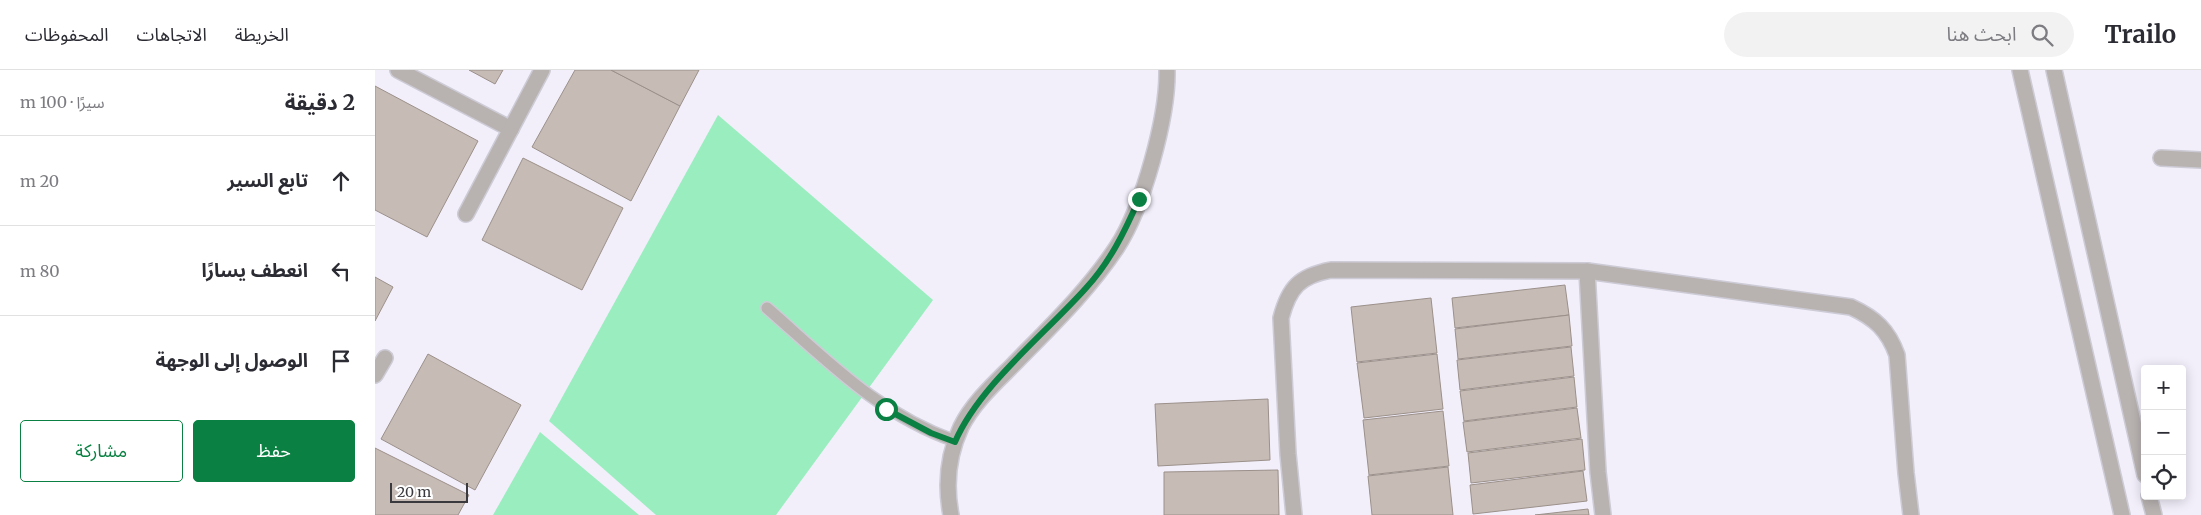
<!DOCTYPE html>
<html lang="ar">
<head>
<meta charset="utf-8">
<style>
	body { margin:0; font-family:Merriweather,"Noto Sans Arabic",serif; background:#f2f2f3; color:#2b2b33; direction:rtl }
	.controls { position:absolute; right:15px; bottom:15px; display:grid; overflow:hidden; border-radius:5px; box-shadow:0 2px 12px #0003 }
	.controls button { width:45px; height:45px; display:grid; place-items:center; padding:0; border:0; border-bottom:1px solid #e1e1e2; background:#fff; color:#2b2b33; font:25px sans-serif }
	.scale { position:absolute; left:15px; bottom:12px; width:78px; box-sizing:border-box; padding-left:5px; border:2px solid #3a393e; border-top:0; font-size:14px; line-height:18px; white-space:nowrap; color:#3a393e; -webkit-text-stroke:4px #fff; paint-order:stroke }
	.stop { position:absolute; width:15px; height:15px; margin:-11px; border:4px solid #0b8043; border-radius:50%; background:#fff }
	.stop.end { background:#0b8043; border-color:#fff; box-shadow:0 1px 5px #0008 }
	.list { margin:0; padding:0; list-style:none }
	h2 { display:flex; justify-content:space-between; align-items:center; height:65px; margin:0; padding:0 20px; font-size:21px }
	h2 small { font-size:16px; font-weight:400; color:#7c7c81 }
	.list li { display:grid; grid-template-columns:32px 1fr auto; gap:15px; align-items:center; box-sizing:border-box; height:90px; padding:0 20px; border-top:1px solid #e1e1e2 }
	.list b { display:block; font-size:19px; white-space:nowrap }
	.list em { font-size:16px; font-style:normal; color:#7c7c81 }
	.actions { display:flex; gap:10px; padding:15px 20px }
	.actions a { flex:1; padding:11px 0; border:1px solid #0b8043; border-radius:5px; text-align:center; font-size:18px; color:#0b8043 }
	.actions .main { background:#0b8043; color:#fff }
	.icon { flex:none; width:28px; height:28px; fill:none; stroke:currentColor; stroke-width:2; stroke-linecap:round; stroke-linejoin:round }
	.map { position:relative; flex:none; width:1826px; height:445px; overflow:hidden; direction:ltr }
	header { display:flex; align-items:center; gap:30px; box-sizing:border-box; height:70px; padding:0 25px; background:#fff; border-bottom:1px solid #e1e1e2 }
	header strong { font-size:24px }
	nav { display:flex; gap:28px; margin-inline-start:auto; font-size:18px }
	.search { width:350px; height:45px; background:#f2f2f3; display:flex; align-items:center; gap:12px; box-sizing:border-box; padding:0 18px; border-radius:28px; color:#7c7c81; font-size:19px }
	main { display:flex }
	aside { flex:1; background:#fff }
	.map>svg:first-child { display:block }
	.green { fill:#9aedbf }
	.building { fill:#c7bcb5; stroke:#9b908a }
	.lines { fill:none; stroke-linecap:round; stroke-linejoin:round }
	.service-casing { stroke:#cdcbd5; stroke-width:14 }
	.minor-casing { stroke:#cdcbd5; stroke-width:18 }
	.tertiary-casing { stroke:#cdcbd5; stroke-width:18 }
	.service { stroke:#b8b2b1; stroke-width:11 }
	.minor { stroke:#b8b2b1; stroke-width:15 }
	.tertiary { stroke:#b8b2b1; stroke-width:15 }
	.route { stroke:#0b8043; stroke-width:6 }
</style>
</head>
<body>
<header>
<strong>Trailo</strong>
<div class="search"><svg class="icon" aria-label="search" viewBox="0 0 24 24"><circle cx="10" cy="10" r="6"/><path d="M15 15l6 6"/></svg>ابحث هنا</div>
<nav><a>الخريطة</a><a>الاتجاهات</a><a>المحفوظات</a></nav>
</header>
<main>
<div class="map">
<svg width="1826" height="445" viewBox="0 0 1826 445">
	<rect width="100%" height="100%" fill="#f2effb"/>
	<g class="green">
		<polygon points="343,45 558,230 401,445 281,445 174,351"/>
		<polygon points="165,362 264,445 118,445"/>
	</g>
	<g class="building">
		<polygon points="94,0 128,0 120,14"/>
		<polygon points="200,0 236,0 305,36 256,131 157,77"/>
		<polygon points="236,0 324,0 305,36"/>
		<polygon points="0,16 103,71 52,167 0,140"/>
		<polygon points="148,88 248,138 207,220 107,170"/>
		<polygon points="0,207 18,217 0,251"/>
		<polygon points="1190,215 1194,245 1080,258 1077,228"/>
		<polygon points="1056,228 1062,283 982,292 976,237"/>
		<polygon points="1194,245 1197,276 1083,289 1080,259"/>
		<polygon points="1196,277 1199,306 1085,320 1082,290"/>
		<polygon points="53,284 146,335 100,420 6,369"/>
		<polygon points="1062,284 1068,339 989,348 982,293"/>
		<polygon points="1199,307 1202,337 1089,351 1085,321"/>
		<polygon points="893,329 895,390 783,396 780,334"/>
		<polygon points="1202,338 1206,368 1092,382 1088,352"/>
		<polygon points="1068,341 1074,396 994,405 988,350"/>
		<polygon points="1207,369 1210,400 1096,413 1093,383"/>
		<polygon points="0,378 94,425 83,445 0,445"/>
		<polygon points="1073,397 1078,445 997,445 993,406"/>
		<polygon points="903,400 904,445 789,445 789,402"/>
		<polygon points="1208,401 1212,431 1098,444 1095,415"/>
		<polygon points="1213,439 1214,445 1160,445"/>
	</g>
	<g class="lines">
		<defs>
			<path id="service" d="M392 238C453 291 503 344 580 371"/>
			<g id="minor">
				<polyline points="23,0 136,59"/>
				<polyline points="1786,88 1826,90"/>
				<polyline points="91,144 167,0"/>
				<polyline points="1212,201 1223,402 1228,445"/>
				<polyline points="0,305 10,288"/>
				<path d="M576 445C570 414 573 385 586 357 598 333 619 314 637 296 674 258 713 221 742 177 768 137 793 47 792 0"/>
				<path d="M919 445 913 384 906 248C914 217 925 206 956 200L1212 201 1476 237C1500 248 1513 260 1522 285L1531 403 1536 445"/>
			</g>
			<g id="tertiary">
				<polyline points="1645,0 1747,445"/>
				<polyline points="1679,0 1770,405"/>
				<polyline points="1774,426 1779,445"/>
			</g>
		</defs>
		<use href="#service" class="service-casing"/>
		<use href="#minor" class="minor-casing"/>
		<use href="#tertiary" class="tertiary-casing"/>
		<use href="#service" class="service"/>
		<use href="#minor" class="minor"/>
		<use href="#tertiary" class="tertiary"/>
	</g>
	<g class="lines">
		<path class="route" d="M511 339 556 363 580 372C604 316 670 264 711 218 735 192 750 161 764 129"/>
	</g>
</svg>
<div class="controls">
<button>+</button>
<button>−</button>
<button><svg class="icon" aria-label="locate" viewBox="0 0 24 24"><circle cx="12" cy="12" r="6"/><path d="M12 2v4M12 18v4M2 12h4M18 12h4"/></svg></button>
</div>
<div class="scale">20 m</div>
<div class="stop" style="left:511px;top:339px"></div>
<div class="stop end" style="left:764px;top:129px"></div>
</div>
<aside>
<h2>2 دقيقة<small>سيرًا · 100 m</small></h2>
<ul class="list">
<li><svg class="icon" aria-label="ahead" viewBox="0 0 24 24"><path d="M12 20V5M6 11l6-6 6 6"/></svg><div><b>تابع السير</b></div><em>20 m</em></li>
<li><svg class="icon" aria-label="left" viewBox="0 0 24 24"><path d="M17 20v-9H6M10 6l-5 5 5 5"/></svg><div><b>انعطف يسارًا</b></div><em>80 m</em></li>
<li><svg class="icon" aria-label="arrive" viewBox="0 0 24 24"><path d="M6 21V4h12l-3 4 3 4H6"/></svg><div><b>الوصول إلى الوجهة</b></div></li>
</ul>
<div class="actions"><a class="main">حفظ</a><a>مشاركة</a></div>
</aside>
</main>
</body>
</html>
